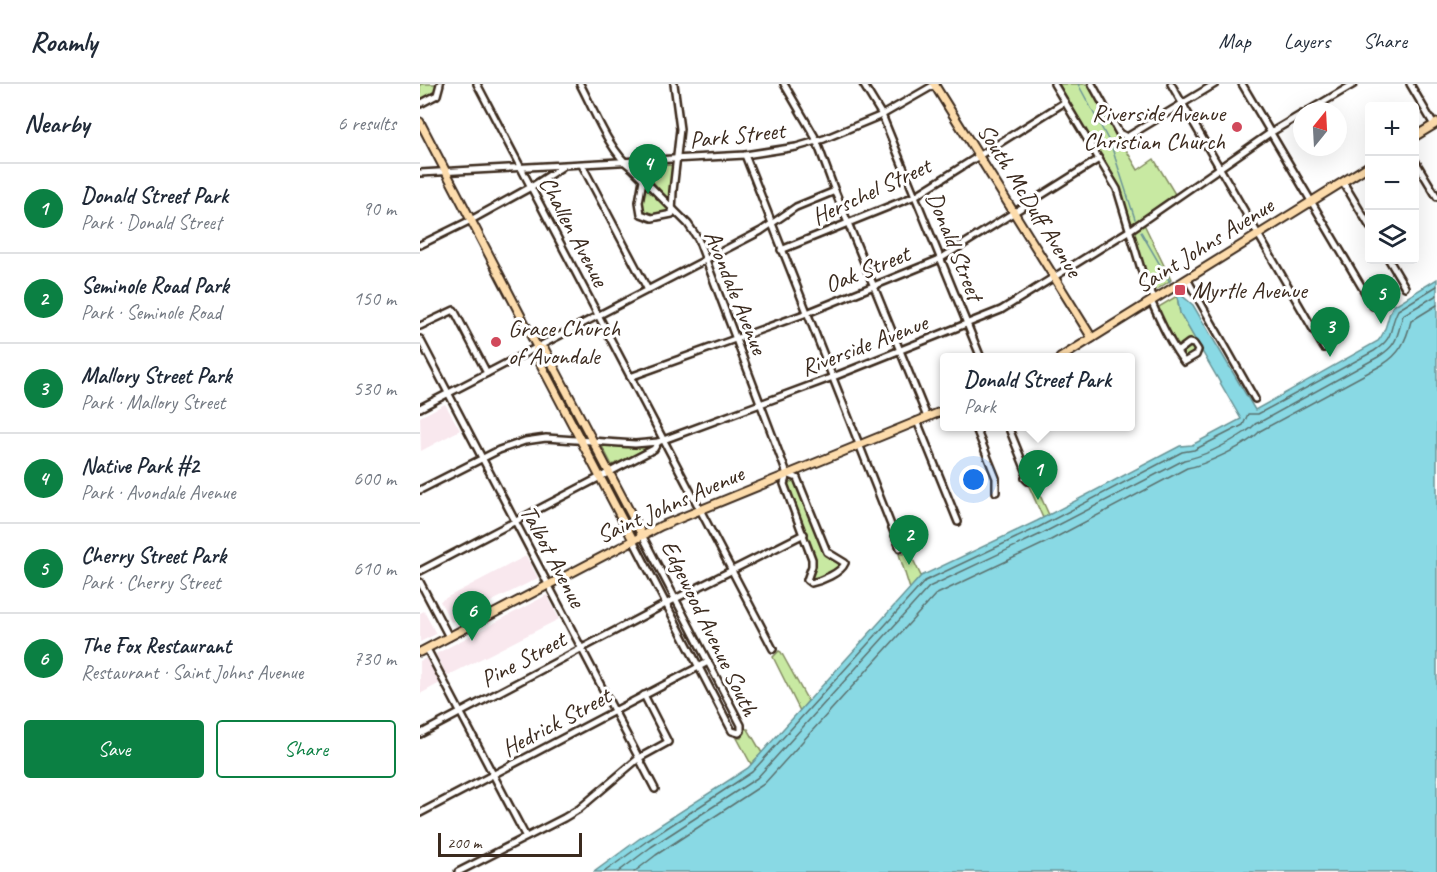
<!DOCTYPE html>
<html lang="en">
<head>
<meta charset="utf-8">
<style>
	body { margin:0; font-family:Caveat,sans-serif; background:#f6f6f7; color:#1f2937 }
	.controls { position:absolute; right:18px; top:18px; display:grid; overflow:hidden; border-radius:6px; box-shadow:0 6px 24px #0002 }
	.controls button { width:54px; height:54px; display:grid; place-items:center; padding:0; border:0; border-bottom:2px solid #e0e1e3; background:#fff; color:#1f2937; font:30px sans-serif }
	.compass { position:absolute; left:873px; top:18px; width:54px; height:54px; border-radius:50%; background:#fff; box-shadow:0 6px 24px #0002; rotate:18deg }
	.scale { position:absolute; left:18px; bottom:15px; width:144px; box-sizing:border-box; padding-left:6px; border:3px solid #3b2a1e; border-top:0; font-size:16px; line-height:21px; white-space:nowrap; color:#3b2a1e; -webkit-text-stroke:4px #fff; paint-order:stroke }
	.you { position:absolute; left:554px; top:396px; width:21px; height:21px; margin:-15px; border:4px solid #fff; border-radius:50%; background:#1a73e8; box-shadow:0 0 0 9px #1a73e833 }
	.badge { display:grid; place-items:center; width:39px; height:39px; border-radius:50%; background:#0b8043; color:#fff; font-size:20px; font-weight:700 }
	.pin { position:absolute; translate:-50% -50px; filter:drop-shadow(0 2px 3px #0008) }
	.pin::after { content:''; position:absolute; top:32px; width:21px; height:18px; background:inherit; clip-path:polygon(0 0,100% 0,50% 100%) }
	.popup { position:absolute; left:520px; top:269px; width:195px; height:78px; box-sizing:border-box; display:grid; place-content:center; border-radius:6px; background:#fff; filter:drop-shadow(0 2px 4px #0005); font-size:20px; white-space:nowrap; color:#747a83 }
	.popup b { font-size:22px; color:#1f2937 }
	.popup::after { content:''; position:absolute; left:50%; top:100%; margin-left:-12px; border:12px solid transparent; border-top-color:#fff }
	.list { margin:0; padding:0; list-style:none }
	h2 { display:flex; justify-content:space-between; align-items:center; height:78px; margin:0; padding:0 24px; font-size:26px }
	h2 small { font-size:20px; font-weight:400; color:#747a83 }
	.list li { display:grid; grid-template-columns:39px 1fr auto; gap:18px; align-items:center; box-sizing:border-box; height:90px; padding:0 24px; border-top:2px solid #e0e1e3 }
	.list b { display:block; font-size:22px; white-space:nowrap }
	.list p { margin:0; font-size:20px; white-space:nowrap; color:#747a83 }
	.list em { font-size:20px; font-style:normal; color:#747a83 }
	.actions { display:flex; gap:12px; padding:18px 24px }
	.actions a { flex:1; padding:14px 0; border:2px solid #0b8043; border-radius:6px; text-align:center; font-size:21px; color:#0b8043 }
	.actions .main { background:#0b8043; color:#fff }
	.icon { flex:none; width:33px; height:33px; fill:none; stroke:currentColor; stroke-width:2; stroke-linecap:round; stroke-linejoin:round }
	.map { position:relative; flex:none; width:1017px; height:788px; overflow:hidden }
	header { display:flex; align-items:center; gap:36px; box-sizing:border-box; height:84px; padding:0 30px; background:#fff; border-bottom:2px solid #e0e1e3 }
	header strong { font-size:28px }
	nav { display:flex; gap:33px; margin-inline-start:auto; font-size:21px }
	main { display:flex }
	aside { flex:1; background:#fff }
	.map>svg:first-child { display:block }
	.built { fill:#f9e8ee }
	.green { fill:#c8e9a2; stroke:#828a60; stroke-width:1.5 }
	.water { fill:#89d9e4; stroke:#6a9395; stroke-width:1.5 }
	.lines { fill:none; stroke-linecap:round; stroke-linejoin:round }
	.shore { stroke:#5a706d; stroke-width:1.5 }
	.stream { stroke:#6a9395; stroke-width:1.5 }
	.minor-casing { stroke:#3b2a1e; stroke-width:10 }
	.major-casing { stroke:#3b2a1e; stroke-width:11 }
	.minor { stroke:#fff; stroke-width:5 }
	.major { stroke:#fddcac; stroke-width:7 }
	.poi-dot { fill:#d1495b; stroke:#fff; stroke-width:2 }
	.labels { text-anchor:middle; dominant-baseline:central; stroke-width:6; stroke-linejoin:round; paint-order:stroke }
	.poi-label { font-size:24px; fill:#3b2a1e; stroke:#fff; text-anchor:start }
	.street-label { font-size:24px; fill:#3b2a1e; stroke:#fff }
</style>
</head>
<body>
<header>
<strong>Roamly</strong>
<nav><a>Map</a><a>Layers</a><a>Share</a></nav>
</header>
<main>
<aside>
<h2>Nearby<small>6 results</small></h2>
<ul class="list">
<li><span class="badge">1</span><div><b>Donald Street Park</b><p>Park · Donald Street</p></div><em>90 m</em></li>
<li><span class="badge">2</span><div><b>Seminole Road Park</b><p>Park · Seminole Road</p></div><em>150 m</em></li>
<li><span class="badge">3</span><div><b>Mallory Street Park</b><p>Park · Mallory Street</p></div><em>530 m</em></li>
<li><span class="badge">4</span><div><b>Native Park #2</b><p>Park · Avondale Avenue</p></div><em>600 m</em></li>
<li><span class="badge">5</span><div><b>Cherry Street Park</b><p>Park · Cherry Street</p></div><em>610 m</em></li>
<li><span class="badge">6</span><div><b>The Fox Restaurant</b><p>Restaurant · Saint Johns Avenue</p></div><em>730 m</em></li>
</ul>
<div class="actions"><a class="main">Save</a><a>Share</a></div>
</aside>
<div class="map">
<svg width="1017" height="788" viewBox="0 0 1017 788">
	<rect width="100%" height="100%" fill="#fff"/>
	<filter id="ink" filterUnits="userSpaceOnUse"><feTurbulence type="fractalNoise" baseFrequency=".0167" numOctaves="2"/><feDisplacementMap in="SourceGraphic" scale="12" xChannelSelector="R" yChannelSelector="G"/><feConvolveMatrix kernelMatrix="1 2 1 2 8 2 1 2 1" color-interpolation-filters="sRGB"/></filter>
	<g filter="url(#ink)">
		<g class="built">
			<polygon points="25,320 40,346 1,367 0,333"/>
			<polygon points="106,472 118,494 31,538 20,517"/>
			<polygon points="127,511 139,535 27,592 16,570"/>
			<polygon points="4,527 16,550 0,558 0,529"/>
			<polygon points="6,574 20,599 0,610 0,577"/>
		</g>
		<g class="green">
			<polygon points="0,0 17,0 16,9 0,18"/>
			<polygon points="639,0 667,0 718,86 734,75 755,110 712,140 699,103"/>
			<polygon points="249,81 253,82 250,109 249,113 246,113 221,84"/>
			<path d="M225 101 249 125 247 129C238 131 229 134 222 126Z"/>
			<polygon points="723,138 751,196 733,208 728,197 712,145"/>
			<polygon points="757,212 760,229 783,268 767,279 754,260 737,224"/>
			<polygon points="181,360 233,364 192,381"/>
			<path d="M375 396 406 471 419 478 421 481 420 484 395 496 390 493C390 488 395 483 395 476L365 401Z"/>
			<polygon points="614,398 629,431 623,434 608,400"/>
			<polygon points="488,465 501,492 490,505 479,470 484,470"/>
			<polygon points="359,567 361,568 388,617 380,627 353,573"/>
			<polygon points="325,645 328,645 342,669 331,680 317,654 321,654"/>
		</g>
		<path class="water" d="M1017 195V788H174L223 752 328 684 501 492 617 437 760 362 772 361 821 335 760 229 757 212 760 210 773 221 835 326 958 257C968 246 966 234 973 222Z"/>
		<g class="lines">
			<g class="shore">
				<path d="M184 788 227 757 332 688 505 497 619 443 762 368 774 366 823 341 828 330H838L954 267C976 253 968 245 978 226L1017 202"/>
				<path d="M198 788 231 763 337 694 509 503 623 449 764 376C785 372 809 359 827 347 835 342 832 340 842 337L958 273C978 261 977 252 983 231L1017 211"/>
				<path d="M214 788 236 771 344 700 515 511 627 458 767 384C785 381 828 361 840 347L962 281C980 270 986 257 991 237L1017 221"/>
			</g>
			<g class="stream">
				<polyline points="658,0 691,61 715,135"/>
				<polyline points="721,148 750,198"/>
			</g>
			<defs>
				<g id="minor">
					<polyline points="57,0 353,565"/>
					<path d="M160 0C173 24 190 69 212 84L268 140 278 155 367 390"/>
					<polyline points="364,0 395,53 415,107 507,333"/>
					<polyline points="443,0 462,31 561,274"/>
					<polyline points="634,0 697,105 725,198 735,215"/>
					<polyline points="672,0 699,49 707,53 795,0"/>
					<polyline points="751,0 904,264"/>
					<polyline points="822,0 953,222"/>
					<polyline points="990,0 1014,41"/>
					<polyline points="0,20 17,11 20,0"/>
					<polyline points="888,27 934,0"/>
					<polyline points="325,71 480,464"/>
					<polyline points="994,75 1017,113"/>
					<polyline points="162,81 228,206"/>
					<polyline points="0,89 325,71 376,63 404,55 462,31 516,0"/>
					<polyline points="223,96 219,118 221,130 232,134 252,130 253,107 260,45 254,0"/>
					<polyline points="923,98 950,143"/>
					<polyline points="0,161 51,136 111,103 142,83"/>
					<polyline points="361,166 495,112 645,18"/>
					<polyline points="969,176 985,203"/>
					<polyline points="767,195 835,315"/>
					<path d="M731 217C741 239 750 259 764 278L776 271 778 266 774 260 769 259 757 268"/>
					<polyline points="0,242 34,226 67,289"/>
					<polyline points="0,255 235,705"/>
					<polyline points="210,293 387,229 520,175 679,75"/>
					<polyline points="0,324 341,147 376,123 415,107"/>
					<polyline points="497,337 538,438"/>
					<polyline points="555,342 576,394 576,408"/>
					<polyline points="588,342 607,389 611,391 611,395 608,397 605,394 607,389"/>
					<path d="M367 390 377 394 407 468 425 479C421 489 401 497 391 499L387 496 392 482V475L364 400Z"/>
					<polyline points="0,406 79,366 105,357 126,354 215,360 238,358"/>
					<polyline points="213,456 312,647 319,649 321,647 321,641 222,451"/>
					<polyline points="0,487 234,365 238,358 413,293 581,226 710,146 850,49 882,30"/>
					<polyline points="0,498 29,553"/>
					<polyline points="7,565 106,753"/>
					<polyline points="0,650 255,515 384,450"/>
					<polyline points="0,729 288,578"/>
					<polyline points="38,788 144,734 159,725 219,674 248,658 224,611"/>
				</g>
				<g id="major">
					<polyline points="514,0 672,254"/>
					<polyline points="0,38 117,263 116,271 213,456"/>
					<polyline points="994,53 1017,39"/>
					<polyline points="117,263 125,266 222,451"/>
					<polyline points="640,274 950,81"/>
					<polyline points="0,568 241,442 525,326"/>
				</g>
			</defs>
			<use href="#minor" class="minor-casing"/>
			<use href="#major" class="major-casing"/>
			<use href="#minor" class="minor"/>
			<use href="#major" class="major"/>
		</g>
	</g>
	<g class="poi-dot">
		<circle cx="817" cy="43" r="6"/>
		<rect x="754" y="200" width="12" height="12" rx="3"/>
		<circle cx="76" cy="258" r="6"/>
	</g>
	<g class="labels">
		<g class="poi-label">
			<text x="805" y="29" text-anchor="end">Riverside Avenue<tspan x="805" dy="28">Christian Church</tspan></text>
			<text x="772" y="206">Myrtle Avenue</text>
			<text x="88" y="244">Grace Church<tspan x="88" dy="28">of Avondale</tspan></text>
		</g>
		<g class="street-label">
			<text transform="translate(317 51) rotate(-6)">Park Street</text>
			<text transform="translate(451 107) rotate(-25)">Herschel Street</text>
			<text transform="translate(610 116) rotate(58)">South McDuff Avenue</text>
			<text transform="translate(154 147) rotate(62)">Challen Avenue</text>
			<text transform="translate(784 161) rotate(-32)">Saint Johns Avenue</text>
			<text transform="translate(535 162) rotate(68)">Donald Street</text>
			<text transform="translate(447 185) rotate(-22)">Oak Street</text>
			<text transform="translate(316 208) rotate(68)">Avondale Avenue</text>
			<text transform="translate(444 261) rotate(-21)">Riverside Avenue</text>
			<text transform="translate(250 420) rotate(-24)">Saint Johns Avenue</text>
			<text transform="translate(133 472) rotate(62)">Talbot Avenue</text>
			<text transform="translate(290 544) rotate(64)">Edgewood Avenue South</text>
			<text transform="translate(103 575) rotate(-28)">Pine Street</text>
			<text transform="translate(136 638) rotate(-28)">Hedrick Street</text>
		</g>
	</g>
</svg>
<div class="controls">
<button>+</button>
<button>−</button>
<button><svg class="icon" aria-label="layers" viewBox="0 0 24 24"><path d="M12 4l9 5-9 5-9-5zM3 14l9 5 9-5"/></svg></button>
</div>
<svg class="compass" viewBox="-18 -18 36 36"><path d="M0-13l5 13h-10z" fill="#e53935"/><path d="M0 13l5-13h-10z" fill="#747a83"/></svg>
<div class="scale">200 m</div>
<div class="you"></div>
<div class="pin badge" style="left:618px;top:416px">1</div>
<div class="popup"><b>Donald Street Park</b>Park</div>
<div class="pin badge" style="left:489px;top:481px">2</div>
<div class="pin badge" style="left:910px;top:273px">3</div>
<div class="pin badge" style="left:228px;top:110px">4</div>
<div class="pin badge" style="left:961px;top:240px">5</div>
<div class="pin badge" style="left:52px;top:557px">6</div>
</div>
</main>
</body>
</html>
